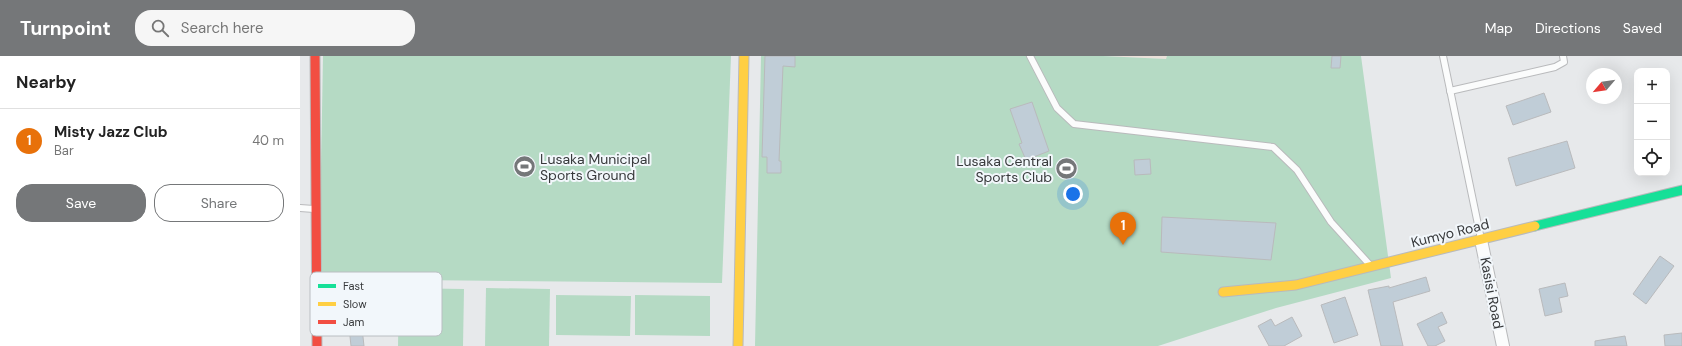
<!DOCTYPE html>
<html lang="en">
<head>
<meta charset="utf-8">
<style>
	body { margin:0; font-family:"DM Sans",sans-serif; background:#f6f6f6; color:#222 }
	.controls { position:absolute; right:12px; top:12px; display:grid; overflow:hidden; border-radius:8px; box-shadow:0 4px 16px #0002 }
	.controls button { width:36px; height:36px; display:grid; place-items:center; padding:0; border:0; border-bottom:1px solid #e0e0e0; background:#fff; color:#222; font:20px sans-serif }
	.compass { position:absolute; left:1286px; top:12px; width:36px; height:36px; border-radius:50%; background:#fff; box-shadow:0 4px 16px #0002; rotate:241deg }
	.you { position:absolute; left:773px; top:138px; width:14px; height:14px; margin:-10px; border:3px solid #fff; border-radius:50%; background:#1a73e8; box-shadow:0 0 0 6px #1a73e833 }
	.badge { display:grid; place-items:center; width:26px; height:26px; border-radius:50%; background:#757779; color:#fff; font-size:13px; font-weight:700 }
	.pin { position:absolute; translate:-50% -33px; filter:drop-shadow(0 1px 2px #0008) }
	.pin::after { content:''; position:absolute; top:21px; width:14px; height:12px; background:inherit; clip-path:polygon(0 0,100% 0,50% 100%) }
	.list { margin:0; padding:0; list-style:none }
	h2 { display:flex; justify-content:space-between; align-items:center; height:52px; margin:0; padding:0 16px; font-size:17px }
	h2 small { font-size:13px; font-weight:400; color:#767676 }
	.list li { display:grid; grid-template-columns:26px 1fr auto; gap:12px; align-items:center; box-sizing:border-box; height:64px; padding:0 16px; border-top:1px solid #e0e0e0 }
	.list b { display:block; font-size:15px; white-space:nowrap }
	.list p { margin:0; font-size:13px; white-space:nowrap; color:#767676 }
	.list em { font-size:13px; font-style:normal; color:#767676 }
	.actions { display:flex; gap:8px; padding:12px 16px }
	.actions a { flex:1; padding:9px 0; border:1px solid #757779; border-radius:16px; text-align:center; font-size:14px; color:#757779 }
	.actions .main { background:#757779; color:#fff }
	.icon { flex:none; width:22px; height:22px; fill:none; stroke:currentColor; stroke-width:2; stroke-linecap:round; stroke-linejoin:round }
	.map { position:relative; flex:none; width:1382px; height:290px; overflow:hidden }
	header { display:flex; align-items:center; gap:24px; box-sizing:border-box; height:56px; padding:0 20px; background:#757779; color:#fff }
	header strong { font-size:19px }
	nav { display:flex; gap:22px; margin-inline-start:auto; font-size:14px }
	.search { width:280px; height:36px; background:#f6f6f6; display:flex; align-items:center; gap:10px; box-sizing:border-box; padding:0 14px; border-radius:16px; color:#767676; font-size:15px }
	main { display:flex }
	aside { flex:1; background:#fff }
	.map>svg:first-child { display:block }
	.commercial { fill:#ebe1da }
	.green { fill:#b5dac4 }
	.building { fill:#c0cdd7; stroke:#b9babc }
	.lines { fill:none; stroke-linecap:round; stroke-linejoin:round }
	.lane-casing { stroke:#b9babc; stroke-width:8 }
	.street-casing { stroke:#b9babc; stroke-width:14 }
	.fast-casing { stroke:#b9babc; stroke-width:11 }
	.slow-casing { stroke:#b9babc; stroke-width:11 }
	.jam-casing { stroke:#b9babc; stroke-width:11 }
	.lane { stroke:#fbfcfc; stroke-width:6 }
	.street { stroke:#fbfcfc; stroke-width:12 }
	.fast { stroke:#16e098; stroke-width:9 }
	.slow { stroke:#ffcf43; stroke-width:9 }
	.jam { stroke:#f24e42; stroke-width:9 }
	.labels { text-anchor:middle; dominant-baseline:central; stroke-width:4; stroke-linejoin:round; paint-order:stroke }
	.poi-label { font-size:14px; fill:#383a3c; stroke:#f2f7fb; text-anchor:start }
	.street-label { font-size:14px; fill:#383a3c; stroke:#f2f7fb }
	.key { fill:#f2f7fb; stroke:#babec2; stroke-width:1 }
	.key-label { font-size:11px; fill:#383a3c }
</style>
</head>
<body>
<header>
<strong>Turnpoint</strong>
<div class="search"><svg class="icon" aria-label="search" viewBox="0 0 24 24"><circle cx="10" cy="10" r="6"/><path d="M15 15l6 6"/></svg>Search here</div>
<nav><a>Map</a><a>Directions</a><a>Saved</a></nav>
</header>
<main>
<aside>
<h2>Nearby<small></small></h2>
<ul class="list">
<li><span class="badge" style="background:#e8710a">1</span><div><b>Misty Jazz Club</b><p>Bar</p></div><em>40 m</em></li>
</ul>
<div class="actions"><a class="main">Save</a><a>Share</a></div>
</aside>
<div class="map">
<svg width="1382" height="290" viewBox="0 0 1382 290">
	<rect width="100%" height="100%" fill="#e7e9eb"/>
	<polygon class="commercial" points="803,0 867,0 867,3"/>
	<g class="green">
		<polygon points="23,0 431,0 422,227 19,223"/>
		<polygon points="461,0 803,0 866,3 867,0 1061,0 1091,222 976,252 858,290 455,290"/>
		<polygon points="99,232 164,233 163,290 98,290"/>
		<polygon points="186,232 250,233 249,290 185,290"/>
		<polygon points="256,239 331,240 330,280 256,279"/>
		<polygon points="335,239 410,240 410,280 335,279"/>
	</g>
	<g class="building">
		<polygon points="465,0 495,0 495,11 483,10 479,105 481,105 481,117 467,117 467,101 462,101"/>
		<polygon points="1032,0 1041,0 1040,12 1031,12"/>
		<polygon points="1244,37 1251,56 1213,69 1206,50"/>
		<polygon points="732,46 749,95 726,104 719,88 722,87 710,53"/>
		<polygon points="1267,85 1275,112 1216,130 1208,102"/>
		<polygon points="850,103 851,118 835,119 834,104"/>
		<polygon points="862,161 976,167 971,204 861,196"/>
		<polygon points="1360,200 1374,210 1346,248 1333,238"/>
		<polygon points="1126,221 1130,235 1093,246 1103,290 1081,290 1068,234 1089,230 1089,232"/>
		<polygon points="1265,227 1268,240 1259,242 1262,256 1245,260 1239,233"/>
		<polygon points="60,232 61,240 70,239 74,271 62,272 64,290 51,290 45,233"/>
		<polygon points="1045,241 1058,279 1034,287 1021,249"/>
		<polygon points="1142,256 1147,267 1138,271 1145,285 1135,290 1128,290 1117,268"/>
		<polygon points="992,261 1002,280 984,290 969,290 958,270 971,263 975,270"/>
		<polygon points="1382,277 1382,290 1365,290 1364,279"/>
		<polygon points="1325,280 1327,290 1295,290 1295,285"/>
	</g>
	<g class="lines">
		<defs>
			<g id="lane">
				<polyline points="730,0 757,52 774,68 973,91 997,114 1031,166 1070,209"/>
				<polyline points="1143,0 1181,183"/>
				<polyline points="1150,35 1255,11 1264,6 1263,0"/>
				<polyline points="0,152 14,153"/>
			</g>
			<polyline id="street" points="1181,184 1203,290"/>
			<polyline id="fast" points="1235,170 1382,134"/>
			<g id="slow">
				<polyline points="923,236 996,229 1235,170"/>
				<polyline points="438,290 444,0"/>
			</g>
			<polyline id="jam" points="15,0 17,290"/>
		</defs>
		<use href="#lane" class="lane-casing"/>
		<use href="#street" class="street-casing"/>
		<use href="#fast" class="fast-casing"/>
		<use href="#slow" class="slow-casing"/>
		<use href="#jam" class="jam-casing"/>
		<use href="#lane" class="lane"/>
		<use href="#street" class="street"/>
		<use href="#fast" class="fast"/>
		<use href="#slow" class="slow"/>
		<use href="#jam" class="jam"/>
	</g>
	<defs>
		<symbol id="stadium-disc" viewBox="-11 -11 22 22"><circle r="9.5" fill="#757779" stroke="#f2f7fb"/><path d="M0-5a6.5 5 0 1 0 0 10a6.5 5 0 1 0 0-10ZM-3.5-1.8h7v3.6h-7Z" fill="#fff"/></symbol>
	</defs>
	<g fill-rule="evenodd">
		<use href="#stadium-disc" x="212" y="98" width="25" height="25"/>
		<use href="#stadium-disc" x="754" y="100" width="25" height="25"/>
	</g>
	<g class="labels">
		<g class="poi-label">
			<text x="240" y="103">Lusaka Municipal<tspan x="240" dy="16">Sports Ground</tspan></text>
			<text x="752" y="105" text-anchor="end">Lusaka Central<tspan x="752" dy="16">Sports Club</tspan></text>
		</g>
		<g class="street-label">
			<text transform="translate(1150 177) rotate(-14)">Kumyo Road</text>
			<text transform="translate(1192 237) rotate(79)">Kasisi Road</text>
		</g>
	</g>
	<rect x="10" y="216" width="132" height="64" rx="6" class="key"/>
	<rect x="18" y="228" width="18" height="4" fill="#16e098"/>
	<rect x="18" y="246" width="18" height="4" fill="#ffcf43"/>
	<rect x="18" y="264" width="18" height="4" fill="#f24e42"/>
	<g class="key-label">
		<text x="43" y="234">Fast</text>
		<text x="43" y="252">Slow</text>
		<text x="43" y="270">Jam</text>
	</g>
</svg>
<div class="controls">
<button>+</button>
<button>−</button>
<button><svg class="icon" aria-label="locate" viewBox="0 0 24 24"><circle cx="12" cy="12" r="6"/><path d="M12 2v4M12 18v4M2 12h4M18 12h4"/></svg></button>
</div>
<svg class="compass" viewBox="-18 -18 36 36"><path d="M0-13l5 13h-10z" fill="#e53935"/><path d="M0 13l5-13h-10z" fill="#767676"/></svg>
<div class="you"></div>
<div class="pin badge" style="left:823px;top:189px;background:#e8710a">1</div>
</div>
</main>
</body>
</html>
